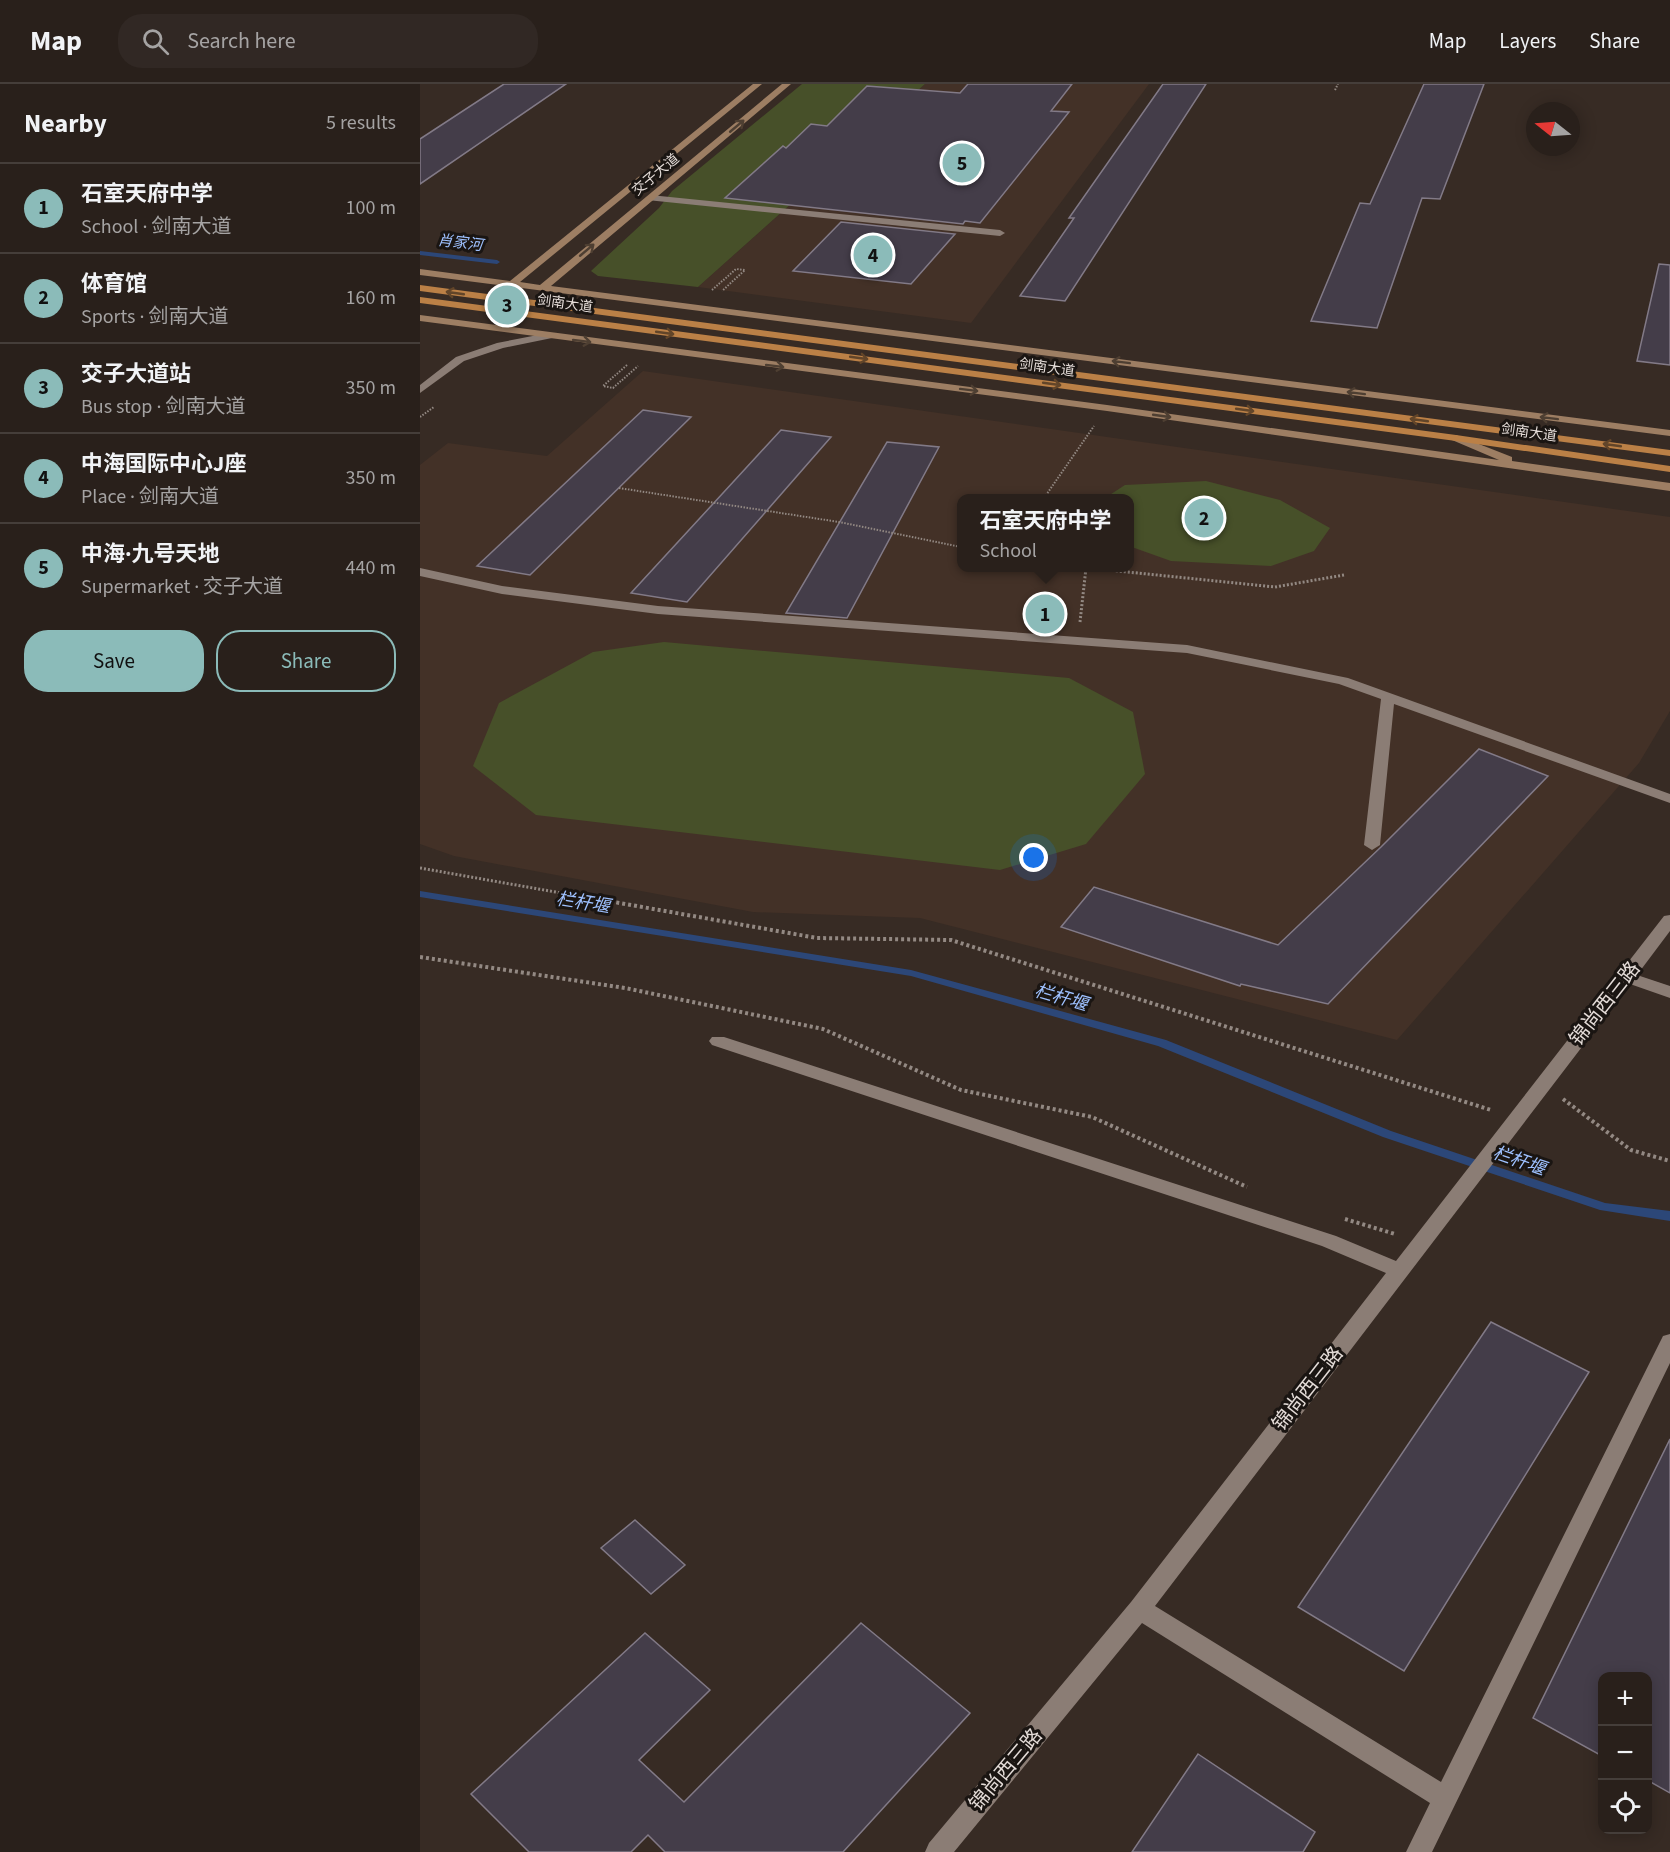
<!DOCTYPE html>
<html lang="en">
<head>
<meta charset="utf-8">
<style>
	body { margin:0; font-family:"Source Sans 3","Noto Sans SC",sans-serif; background:#312824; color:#f1f3f6 }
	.controls { position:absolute; right:18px; bottom:18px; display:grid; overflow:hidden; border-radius:12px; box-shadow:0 3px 15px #0003 }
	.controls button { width:54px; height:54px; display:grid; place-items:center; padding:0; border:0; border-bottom:2px solid #453e3a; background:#29201b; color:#f1f3f6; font:30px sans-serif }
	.compass { position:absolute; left:1106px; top:18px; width:54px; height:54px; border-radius:50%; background:#29201b; box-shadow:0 3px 15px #0003; rotate:287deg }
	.you { position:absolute; left:614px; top:774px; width:21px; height:21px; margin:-15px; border:4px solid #fff; border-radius:50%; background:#1a73e8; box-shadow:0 0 0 9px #1a73e833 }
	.badge { display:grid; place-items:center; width:39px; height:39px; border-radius:50%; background:#8bbbb9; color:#111; font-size:20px; font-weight:700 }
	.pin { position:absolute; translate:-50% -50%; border:3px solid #fff; box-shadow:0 2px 6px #0006 }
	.popup { position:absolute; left:537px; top:410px; width:177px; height:78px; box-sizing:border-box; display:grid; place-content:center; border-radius:12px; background:#29201b; filter:drop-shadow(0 2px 4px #0005); font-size:20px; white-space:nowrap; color:#a5a3a3 }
	.popup b { font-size:22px; color:#f1f3f6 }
	.popup::after { content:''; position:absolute; left:50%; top:100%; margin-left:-12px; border:12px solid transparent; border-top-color:#29201b }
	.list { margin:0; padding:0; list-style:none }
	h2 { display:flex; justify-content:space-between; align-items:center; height:78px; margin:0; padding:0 24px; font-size:26px }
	h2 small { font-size:20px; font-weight:400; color:#a5a3a3 }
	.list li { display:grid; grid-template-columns:39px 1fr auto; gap:18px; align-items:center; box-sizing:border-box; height:90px; padding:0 24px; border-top:2px solid #453e3a }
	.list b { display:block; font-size:22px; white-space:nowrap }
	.list p { margin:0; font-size:20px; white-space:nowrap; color:#a5a3a3 }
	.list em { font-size:20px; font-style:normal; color:#a5a3a3 }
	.actions { display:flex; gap:12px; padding:18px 24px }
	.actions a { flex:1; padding:14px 0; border:2px solid #8bbbb9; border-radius:24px; text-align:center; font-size:21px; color:#8bbbb9 }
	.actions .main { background:#8bbbb9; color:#111 }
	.icon { flex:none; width:33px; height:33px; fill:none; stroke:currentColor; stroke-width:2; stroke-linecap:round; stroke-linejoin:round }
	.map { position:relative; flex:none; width:1250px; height:1768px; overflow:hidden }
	header { display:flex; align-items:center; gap:36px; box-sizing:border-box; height:84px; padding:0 30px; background:#29201b; border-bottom:2px solid #453e3a }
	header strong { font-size:28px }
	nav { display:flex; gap:33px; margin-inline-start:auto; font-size:21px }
	.search { width:420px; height:54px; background:#312824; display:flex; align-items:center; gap:15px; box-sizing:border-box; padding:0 21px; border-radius:24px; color:#a5a3a3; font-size:22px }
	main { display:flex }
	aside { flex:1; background:#29201b }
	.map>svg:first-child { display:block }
	.built { fill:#433127; fill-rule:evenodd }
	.green { fill:#475029 }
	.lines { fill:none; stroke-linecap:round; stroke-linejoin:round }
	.stream { fill:#2c4778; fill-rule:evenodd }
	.building { fill:#443d49; stroke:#827a87; stroke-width:1.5 }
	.path-far2 { stroke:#938983; stroke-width:2; stroke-dasharray:1.5 1.5; stroke-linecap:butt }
	.path-far1 { stroke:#938983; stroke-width:3; stroke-dasharray:2 2; stroke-linecap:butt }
	.path { stroke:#938983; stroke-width:4; stroke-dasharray:3 3; stroke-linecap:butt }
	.service { fill:#8b7d75; fill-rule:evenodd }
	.minor { fill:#8b7d75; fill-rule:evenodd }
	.tertiary { fill:#8b7d75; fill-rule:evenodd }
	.secondary { fill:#9d7e63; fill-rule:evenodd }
	.trunk { fill:#bb8046; fill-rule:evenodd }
	.oneway { stroke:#4e3f32 }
	.oneway2 { stroke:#624529 }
	.labels { text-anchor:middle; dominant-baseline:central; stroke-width:6; stroke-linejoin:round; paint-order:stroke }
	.far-street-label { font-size:14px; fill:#e4dcd8; stroke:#1a1512 }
	.far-water-label { font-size:15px; font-style:italic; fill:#9ec1ff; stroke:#1a1512 }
	.water-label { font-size:18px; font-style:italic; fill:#9ec1ff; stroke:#1a1512 }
	.near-street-label { font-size:20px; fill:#e4dcd8; stroke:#1a1512 }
</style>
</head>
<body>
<header>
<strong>Map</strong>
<div class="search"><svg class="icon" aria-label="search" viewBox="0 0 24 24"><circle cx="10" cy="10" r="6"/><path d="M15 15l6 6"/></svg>Search here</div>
<nav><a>Map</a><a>Layers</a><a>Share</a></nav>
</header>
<main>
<aside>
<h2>Nearby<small>5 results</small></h2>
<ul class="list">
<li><span class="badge">1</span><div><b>石室天府中学</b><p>School · 剑南大道</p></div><em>100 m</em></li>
<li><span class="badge">2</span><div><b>体育馆</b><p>Sports · 剑南大道</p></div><em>160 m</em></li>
<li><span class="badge">3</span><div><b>交子大道站</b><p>Bus stop · 剑南大道</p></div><em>350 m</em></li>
<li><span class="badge">4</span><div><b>中海国际中心J座</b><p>Place · 剑南大道</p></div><em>350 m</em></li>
<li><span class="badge">5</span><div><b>中海·九号天地</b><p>Supermarket · 交子大道</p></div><em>440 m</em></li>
</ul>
<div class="actions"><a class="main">Save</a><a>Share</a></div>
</aside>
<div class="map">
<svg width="1250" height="1768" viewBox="0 0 1250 1768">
	<rect width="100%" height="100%" fill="#372b24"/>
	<g class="built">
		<polygon points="505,0 729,0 551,239 278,203"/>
		<path d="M223 287 1250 433V627L1219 679 977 956 500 834 333 828 34 772 0 760V381L28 359 127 372ZM541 414H709V484H541Z"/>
	</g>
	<g class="green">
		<polygon points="382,0 505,0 278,203 178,192 171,187 239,124 252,107"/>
		<polygon points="786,397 860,416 910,444 894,467 851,482 751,477 709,462 709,414 685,414 705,401"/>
		<polygon points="244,558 649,594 713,628 725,690 666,760 580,786 116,731 53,682 79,619 173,568"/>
	</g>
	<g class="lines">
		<g class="stream">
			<polygon points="0,167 77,176 80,178 77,180 0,171"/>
			<polygon points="0,807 491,886 746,956 971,1047 1185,1119 1250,1127 1250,1137 1180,1126 963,1053 738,962 491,892 0,813"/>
		</g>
	</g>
	<g class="building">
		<polygon points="84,0 146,0 0,100 0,55"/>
		<polygon points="548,0 652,0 631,27 649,28 560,139 545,137 543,140 305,114 363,62 366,64 391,40 407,42 447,2 540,9"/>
		<polygon points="743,0 786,0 645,217 600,212 654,134 649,134"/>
		<polygon points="1004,0 1064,0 1020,115 1002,114 957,244 891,237 940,119 950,120"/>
		<polygon points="421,138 535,150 491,200 373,187"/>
		<polygon points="1239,180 1250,181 1250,281 1217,277"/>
		<polygon points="223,326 271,333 110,491 57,482"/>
		<polygon points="361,346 411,353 267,518 211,509"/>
		<polygon points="467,358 519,363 427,534 366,529"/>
		<polygon points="1059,665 1128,692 908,920 821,900 820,902 641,843 674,803 858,861 961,763"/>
		<polygon points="1071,1238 1169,1288 984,1587 878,1523"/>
		<polygon points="1250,1355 1250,1709 1227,1696 1227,1593 1182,1593 1182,1672 1113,1634"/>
		<polygon points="215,1436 265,1481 231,1510 181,1464"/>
		<polygon points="441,1539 550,1629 423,1768 245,1768 228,1751 211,1768 109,1768 51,1710 225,1549 290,1606 219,1676 264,1718"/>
		<polygon points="778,1670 895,1748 883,1768 712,1768"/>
	</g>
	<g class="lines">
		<g class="path-far2">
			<polyline points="915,6 918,0"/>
			<polyline points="292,206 316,185 325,186 302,207"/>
			<polyline points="207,281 183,302 193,304 218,282"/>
			<polyline points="0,333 14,323"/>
			<polyline points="199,404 419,438 541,463"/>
			<polyline points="624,414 674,342"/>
		</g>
		<g class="path-far1">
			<polyline points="668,484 855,503 924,491"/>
			<polyline points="660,538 666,484"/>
			<polyline points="0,784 158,812"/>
		</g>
		<g class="path">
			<polyline points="149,810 397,854 531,856 1071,1026"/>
			<polyline points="0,873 205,904 403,945 541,1006 672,1033 827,1103"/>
			<polyline points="1143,1015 1211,1066 1250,1077"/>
			<polyline points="925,1135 975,1150"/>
		</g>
		<g class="service">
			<polygon points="230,111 580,146 585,149 580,152 227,116 226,114"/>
			<polygon points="0,484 82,502 238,522 767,561 928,594 1250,710 1250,719 974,620 960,761 952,766 944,761 961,615 919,600 767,569 238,530 82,510 0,492"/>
		</g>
		<polygon class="minor" points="1250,831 1250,847 1217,891 1250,902 1250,914 1210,900 735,1522 1021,1698 1240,1258 1243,1252 1250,1250 1250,1279 1012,1768 986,1768 1010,1719 722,1539 534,1768 505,1768 509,1759 711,1518 966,1189 902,1162 292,961 289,957 292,953 304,953 916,1152 976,1177 1244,832"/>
		<polygon class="tertiary" points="128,249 132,250 132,254 83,264 44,277 0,309 0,301 36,273 77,259"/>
		<g class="secondary">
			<polygon points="333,0 342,0 100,198 120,201 362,0 371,0 131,202 1250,346 1250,352 0,191 0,185 90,197"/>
			<polygon points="0,231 687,321 1079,376 1032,356 1030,354 1036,351 1092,373 1092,377 1250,399 1250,407 687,327 0,237"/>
		</g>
		<g class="trunk">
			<polygon points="0,201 1250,366 1250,372 0,207"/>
			<polygon points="0,213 1036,351 1250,382 1250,388 1036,357 0,219"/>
		</g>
	</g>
	<defs><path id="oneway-shaft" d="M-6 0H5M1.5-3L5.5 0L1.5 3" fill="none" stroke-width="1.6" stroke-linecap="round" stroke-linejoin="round" transform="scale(1.5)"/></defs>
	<g class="oneway">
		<use href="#oneway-shaft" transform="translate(317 42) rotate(-40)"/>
		<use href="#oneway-shaft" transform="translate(167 166) rotate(-40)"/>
		<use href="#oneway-shaft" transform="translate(162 257) rotate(7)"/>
		<use href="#oneway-shaft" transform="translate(701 278) rotate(-173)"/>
		<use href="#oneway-shaft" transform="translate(355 282) rotate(7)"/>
		<use href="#oneway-shaft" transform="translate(549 306) rotate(7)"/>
		<use href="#oneway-shaft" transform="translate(936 309) rotate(-173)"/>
		<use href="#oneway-shaft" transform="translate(742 332) rotate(8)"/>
		<use href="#oneway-shaft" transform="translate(1129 334) rotate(-173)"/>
	</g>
	<g class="oneway2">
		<use href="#oneway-shaft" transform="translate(35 209) rotate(-172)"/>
		<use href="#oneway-shaft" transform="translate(245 249) rotate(8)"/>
		<use href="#oneway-shaft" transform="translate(439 274) rotate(8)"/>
		<use href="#oneway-shaft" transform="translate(632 300) rotate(8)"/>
		<use href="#oneway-shaft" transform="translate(825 326) rotate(8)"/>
		<use href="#oneway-shaft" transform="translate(999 336) rotate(-172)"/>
		<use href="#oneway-shaft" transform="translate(1192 361) rotate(-172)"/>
	</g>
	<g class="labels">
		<g class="far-street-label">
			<text transform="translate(236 91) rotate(-40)">交子大道</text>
			<text transform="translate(145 220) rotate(8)">剑南大道</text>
			<text transform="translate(627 284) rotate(8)">剑南大道</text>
			<text transform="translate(1109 349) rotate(8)">剑南大道</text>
		</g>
		<g class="far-water-label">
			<text transform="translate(40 159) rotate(7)">肖家河</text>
		</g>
		<g class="water-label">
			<text transform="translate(163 819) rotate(9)">栏杆堰</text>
			<text transform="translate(641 914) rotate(16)">栏杆堰</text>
			<text transform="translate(1099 1077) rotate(19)">栏杆堰</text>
		</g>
		<g class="near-street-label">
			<text transform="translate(1185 920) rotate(-52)">锦尚西三路</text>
			<text transform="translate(888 1305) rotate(-52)">锦尚西三路</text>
			<text transform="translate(586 1686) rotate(-50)">锦尚西三路</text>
		</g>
	</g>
</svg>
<div class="controls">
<button>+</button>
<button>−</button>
<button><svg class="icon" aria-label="locate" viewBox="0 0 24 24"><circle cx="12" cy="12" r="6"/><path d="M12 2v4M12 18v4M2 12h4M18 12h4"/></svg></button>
</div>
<svg class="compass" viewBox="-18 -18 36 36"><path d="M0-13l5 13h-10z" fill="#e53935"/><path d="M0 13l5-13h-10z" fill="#a5a3a3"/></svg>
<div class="you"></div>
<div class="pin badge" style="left:625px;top:530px">1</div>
<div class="popup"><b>石室天府中学</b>School</div>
<div class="pin badge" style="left:784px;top:434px">2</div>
<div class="pin badge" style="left:87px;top:221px">3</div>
<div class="pin badge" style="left:453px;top:171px">4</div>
<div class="pin badge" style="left:542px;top:79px">5</div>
</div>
</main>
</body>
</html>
